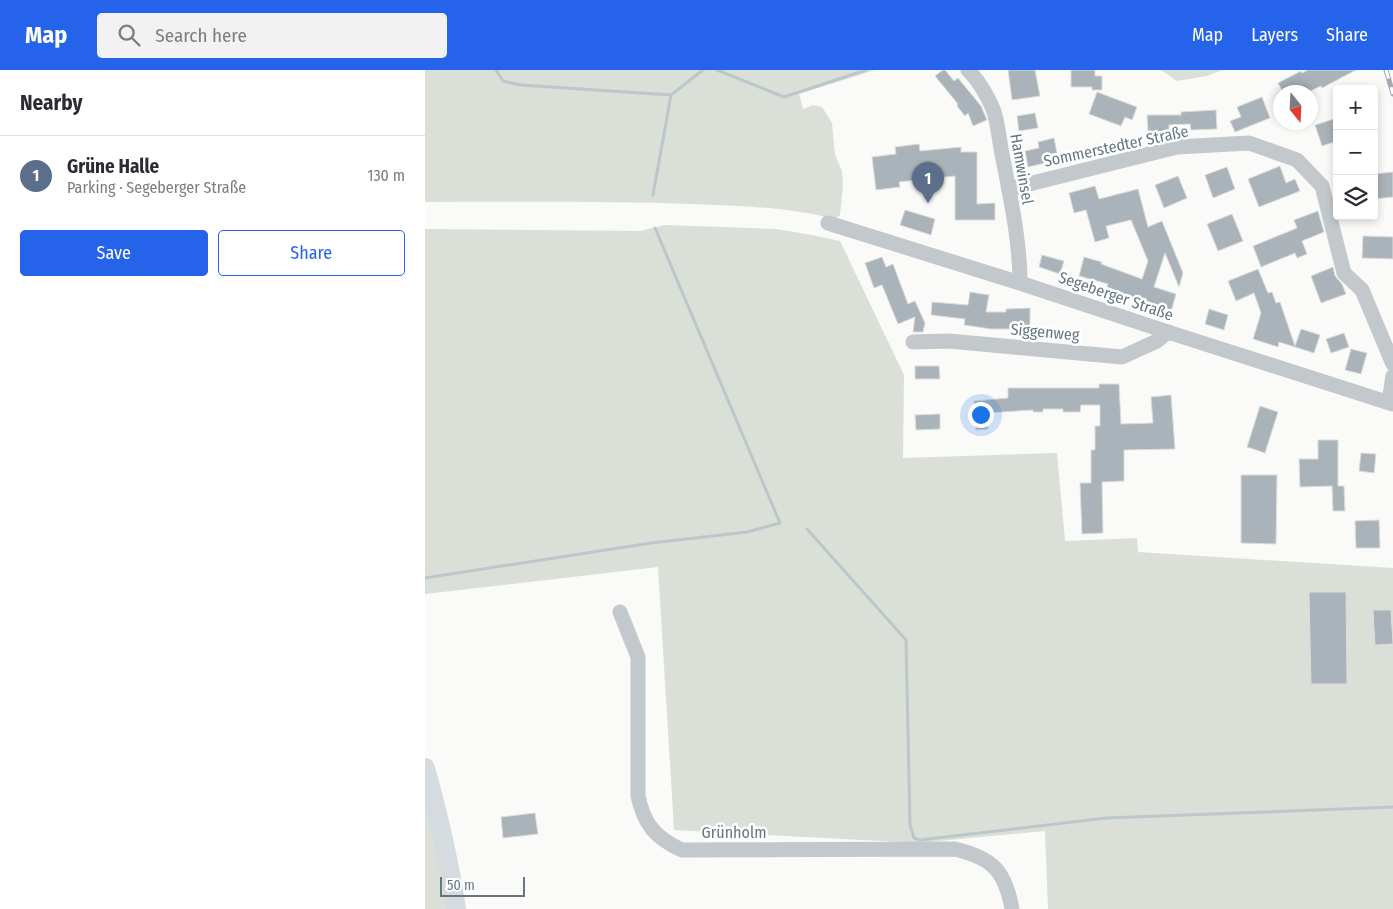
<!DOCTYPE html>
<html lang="en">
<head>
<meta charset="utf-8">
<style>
	body { margin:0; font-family:"Fira Sans Condensed",sans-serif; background:#f2f2f3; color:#2b2b33 }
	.controls { position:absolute; right:15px; top:15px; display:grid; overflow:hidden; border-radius:5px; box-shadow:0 2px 8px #0003 }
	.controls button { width:45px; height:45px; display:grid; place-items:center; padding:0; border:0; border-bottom:1px solid #e1e1e2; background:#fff; color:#2b2b33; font:25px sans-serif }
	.compass { position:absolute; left:848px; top:15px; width:45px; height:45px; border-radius:50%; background:#fff; box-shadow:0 2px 8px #0003; rotate:162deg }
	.scale { position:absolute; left:15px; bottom:12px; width:85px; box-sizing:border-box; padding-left:5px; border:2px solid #657683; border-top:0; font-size:14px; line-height:18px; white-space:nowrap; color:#657683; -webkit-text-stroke:4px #fff; paint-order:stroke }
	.you { position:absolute; left:555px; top:344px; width:18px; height:18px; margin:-12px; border:4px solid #fff; border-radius:50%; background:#1a73e8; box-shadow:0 0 0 8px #1a73e833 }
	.badge { display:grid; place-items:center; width:32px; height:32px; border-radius:50%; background:#2563eb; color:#fff; font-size:16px; font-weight:700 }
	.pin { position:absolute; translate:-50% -41px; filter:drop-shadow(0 1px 2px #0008) }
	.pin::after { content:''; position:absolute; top:26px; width:18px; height:15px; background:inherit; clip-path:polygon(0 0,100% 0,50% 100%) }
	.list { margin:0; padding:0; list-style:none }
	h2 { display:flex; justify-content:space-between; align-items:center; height:65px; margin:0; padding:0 20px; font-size:21px }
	h2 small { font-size:16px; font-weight:400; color:#7c7c81 }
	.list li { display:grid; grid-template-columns:32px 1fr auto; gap:15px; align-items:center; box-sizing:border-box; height:80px; padding:0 20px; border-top:1px solid #e1e1e2 }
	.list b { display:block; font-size:19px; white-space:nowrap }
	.list p { margin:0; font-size:16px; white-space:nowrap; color:#7c7c81 }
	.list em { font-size:16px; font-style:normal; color:#7c7c81 }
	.actions { display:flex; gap:10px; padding:15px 20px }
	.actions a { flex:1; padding:11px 0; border:1px solid #2563eb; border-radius:5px; text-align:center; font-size:18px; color:#2563eb }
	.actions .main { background:#2563eb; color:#fff }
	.icon { flex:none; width:28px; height:28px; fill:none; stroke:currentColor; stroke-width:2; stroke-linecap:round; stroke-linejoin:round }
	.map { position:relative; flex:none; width:968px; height:839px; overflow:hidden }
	header { display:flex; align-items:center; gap:30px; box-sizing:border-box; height:70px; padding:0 25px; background:#2563eb; color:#fff }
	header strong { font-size:24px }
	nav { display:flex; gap:28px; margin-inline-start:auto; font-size:18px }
	.search { width:350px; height:45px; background:#f2f2f3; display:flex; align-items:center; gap:12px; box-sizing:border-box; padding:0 18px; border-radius:5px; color:#7c7c81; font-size:19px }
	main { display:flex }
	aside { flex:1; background:#fff }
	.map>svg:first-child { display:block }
	.green { fill:#dadfd7 }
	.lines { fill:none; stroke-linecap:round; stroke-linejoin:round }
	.stream { stroke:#bbc7cb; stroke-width:3 }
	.building { fill:#aab3b9; stroke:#dcdcda }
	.minor { stroke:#c3c8cc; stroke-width:15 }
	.major { stroke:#d6dbdf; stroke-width:20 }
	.rail-casing { stroke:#a2aab0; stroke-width:5 }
	.rail { stroke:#fff; stroke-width:3; stroke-dasharray:9; stroke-linecap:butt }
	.labels { text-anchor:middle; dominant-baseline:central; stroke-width:5; stroke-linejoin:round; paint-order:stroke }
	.street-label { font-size:16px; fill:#657683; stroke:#fff }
</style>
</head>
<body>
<header>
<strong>Map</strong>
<div class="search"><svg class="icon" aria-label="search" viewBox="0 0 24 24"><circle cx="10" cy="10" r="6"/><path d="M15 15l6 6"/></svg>Search here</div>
<nav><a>Map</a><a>Layers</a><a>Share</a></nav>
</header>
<main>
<aside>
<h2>Nearby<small></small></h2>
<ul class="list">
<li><span class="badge" style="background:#5c6f8a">1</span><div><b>Grüne Halle</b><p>Parking · Segeberger Straße</p></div><em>130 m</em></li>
</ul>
<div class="actions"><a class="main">Save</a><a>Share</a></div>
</aside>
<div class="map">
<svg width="968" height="839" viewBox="0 0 968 839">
	<rect width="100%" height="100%" fill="#fafaf8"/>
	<g class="green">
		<path d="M0 0H450L374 24 378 39 388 35 397 37 407 53 410 85 417 101 418 116 415 145 410 149C361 137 317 136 267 134 178 131 89 132 0 132Z"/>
		<polygon points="736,0 797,0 782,6 752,11"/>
		<polygon points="240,155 351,159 387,165 415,171 479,305 478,388 632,383 640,471 712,468 713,482 968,498 968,839 623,839 620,761 494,773 249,760 233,497 0,524 0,159 215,161"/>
		<polygon points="0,726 19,811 21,839 0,839"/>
	</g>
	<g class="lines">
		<g class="stream">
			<polyline points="71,0 78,11 96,15 246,25"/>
			<polyline points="292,0 359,27 441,0"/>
			<polyline points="228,125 246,25 278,0"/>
			<polyline points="382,459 481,570 485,755 489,768 495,770 681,748 968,737"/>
			<polyline points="0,508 226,473 322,462 355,453 230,158"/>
		</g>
	</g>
	<g class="building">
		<polygon points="518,0 520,0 529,11 533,8 556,36 562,50 548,56 543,43 540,46 532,36 533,34 510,6"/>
		<polygon points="583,0 610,0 615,26 587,30"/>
		<polygon points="646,0 670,0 670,6 677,6 677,20 667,20 667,17 646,17"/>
		<polygon points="883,0 931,0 897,18 896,16 883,22 858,22 853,13 876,1 877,3"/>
		<polygon points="672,22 712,37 707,50 700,47 696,56 664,44"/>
		<polygon points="837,27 845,48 810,62 805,51 816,47 812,37"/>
		<polygon points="791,40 792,59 766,60 765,54 744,55 744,62 723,62 722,45 756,45 756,42"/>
		<polygon points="610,43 613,58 594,61 592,46"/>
		<polygon points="912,48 912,71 897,76 890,55"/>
		<polygon points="629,68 632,83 627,84 629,91 603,97 600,81 614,78 613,72"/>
		<polygon points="494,74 495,81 536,77 536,82 552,82 552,134 570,133 570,150 530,150 530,106 474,112 475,117 451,120 447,87 471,84 470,77"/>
		<polygon points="855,96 861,113 870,109 875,121 834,137 823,109"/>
		<polygon points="802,97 810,119 788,128 780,105"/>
		<polygon points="968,102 968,127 949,129 949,104"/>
		<polygon points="753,106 762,128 739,138 730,115"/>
		<polygon points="670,116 674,129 713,119 723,157 737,151 758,203 754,217 740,183 729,217 751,224 746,242 714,232 714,230 682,217 683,214 654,206 659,187 677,192 676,194 717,209 723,191 706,150 681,156 684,168 670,172 661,140 649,143 644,123"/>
		<polygon points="480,140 510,149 506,165 475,155"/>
		<polygon points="893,141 899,162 877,171 882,184 872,188 870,183 836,197 828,176 872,158 869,150"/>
		<polygon points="807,144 818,171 793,181 782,154"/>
		<polygon points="938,166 968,167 968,189 937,188"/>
		<polygon points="617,185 639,191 635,204 614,197"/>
		<polygon points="457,187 461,197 468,194 483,234 490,231 500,253 498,262 488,262 490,247 473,254 457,215 449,218 440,193"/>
		<polygon points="908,197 910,206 917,214 921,224 896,233 886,206"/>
		<polygon points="833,199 843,223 847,222 851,233 855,232 870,276 876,259 895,265 889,283 854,272 853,277 828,269 836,243 829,223 811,231 803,211"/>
		<polygon points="545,222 564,225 561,242 581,242 581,239 605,238 605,256 593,256 593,259 566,259 539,255 540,249 506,245 507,232 543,235"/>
		<polygon points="784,239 803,245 799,260 780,254"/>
		<polygon points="919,263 924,277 906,283 901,269"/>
		<polygon points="926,279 942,283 936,304 920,300"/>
		<polygon points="490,296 514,296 515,309 490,309"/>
		<polygon points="674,314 694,314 696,354 728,353 726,327 746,325 750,379 699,380 699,411 677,412 678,463 657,464 655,413 666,413 666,380 670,380 670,356 675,356 675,335 656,335 655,342 638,342 638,339 618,339 618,342 608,342 608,340 562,343 563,359 551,360 549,331 583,328 583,318 674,318"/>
		<polygon points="835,336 853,342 840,383 822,377"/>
		<polygon points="515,344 515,359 491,360 490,345"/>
		<polygon points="893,370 913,370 913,416 919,416 920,441 908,441 907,416 875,417 874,389 893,389"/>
		<polygon points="936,383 951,384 949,403 934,401"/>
		<polygon points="816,405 852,405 851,474 816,473"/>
		<polygon points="954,450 955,478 931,478 930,451"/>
		<polygon points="884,522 921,522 922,614 886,614"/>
		<polygon points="948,540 966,540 968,574 950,575"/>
		<polygon points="110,743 113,764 78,768 76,747"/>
	</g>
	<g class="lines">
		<g class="minor">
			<path d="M543 0C553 10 562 25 568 39 573 52 574 69 577 84 585 126 595 170 595 213"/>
			<polyline points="584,119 752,77 824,73 872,90 897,116 919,203 937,220 968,294"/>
			<polyline points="403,153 595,213 743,262 968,334"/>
			<polyline points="488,272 524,271 697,287 732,271 743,262"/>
			<polyline points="964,332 968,306"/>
			<path d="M195 542 213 587V726C219 754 230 768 257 780L530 779C567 788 580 800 587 839"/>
		</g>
		<path class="major" d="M0 698C13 745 24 791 31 839"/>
		<defs>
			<polyline id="rail" points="961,0 968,24"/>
		</defs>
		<use href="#rail" class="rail-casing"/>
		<use href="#rail" class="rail"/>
	</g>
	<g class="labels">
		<g class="street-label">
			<text transform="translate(691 76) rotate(-12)">Sommerstedter Straße</text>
			<text transform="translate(597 99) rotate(80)">Hamwinsel</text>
			<text transform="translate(691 226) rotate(19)">Segeberger Straße</text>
			<text transform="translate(620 262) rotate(5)">Siggenweg</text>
			<text x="309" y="762">Grünholm</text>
		</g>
	</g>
</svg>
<div class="controls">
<button>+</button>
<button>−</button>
<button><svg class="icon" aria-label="layers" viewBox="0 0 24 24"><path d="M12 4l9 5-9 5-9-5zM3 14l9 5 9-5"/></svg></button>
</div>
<svg class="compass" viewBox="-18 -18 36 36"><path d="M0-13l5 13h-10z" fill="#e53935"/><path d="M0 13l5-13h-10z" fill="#7c7c81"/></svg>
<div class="scale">50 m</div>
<div class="you"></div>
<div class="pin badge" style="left:503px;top:133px;background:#5c6f8a">1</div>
</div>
</main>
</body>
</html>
